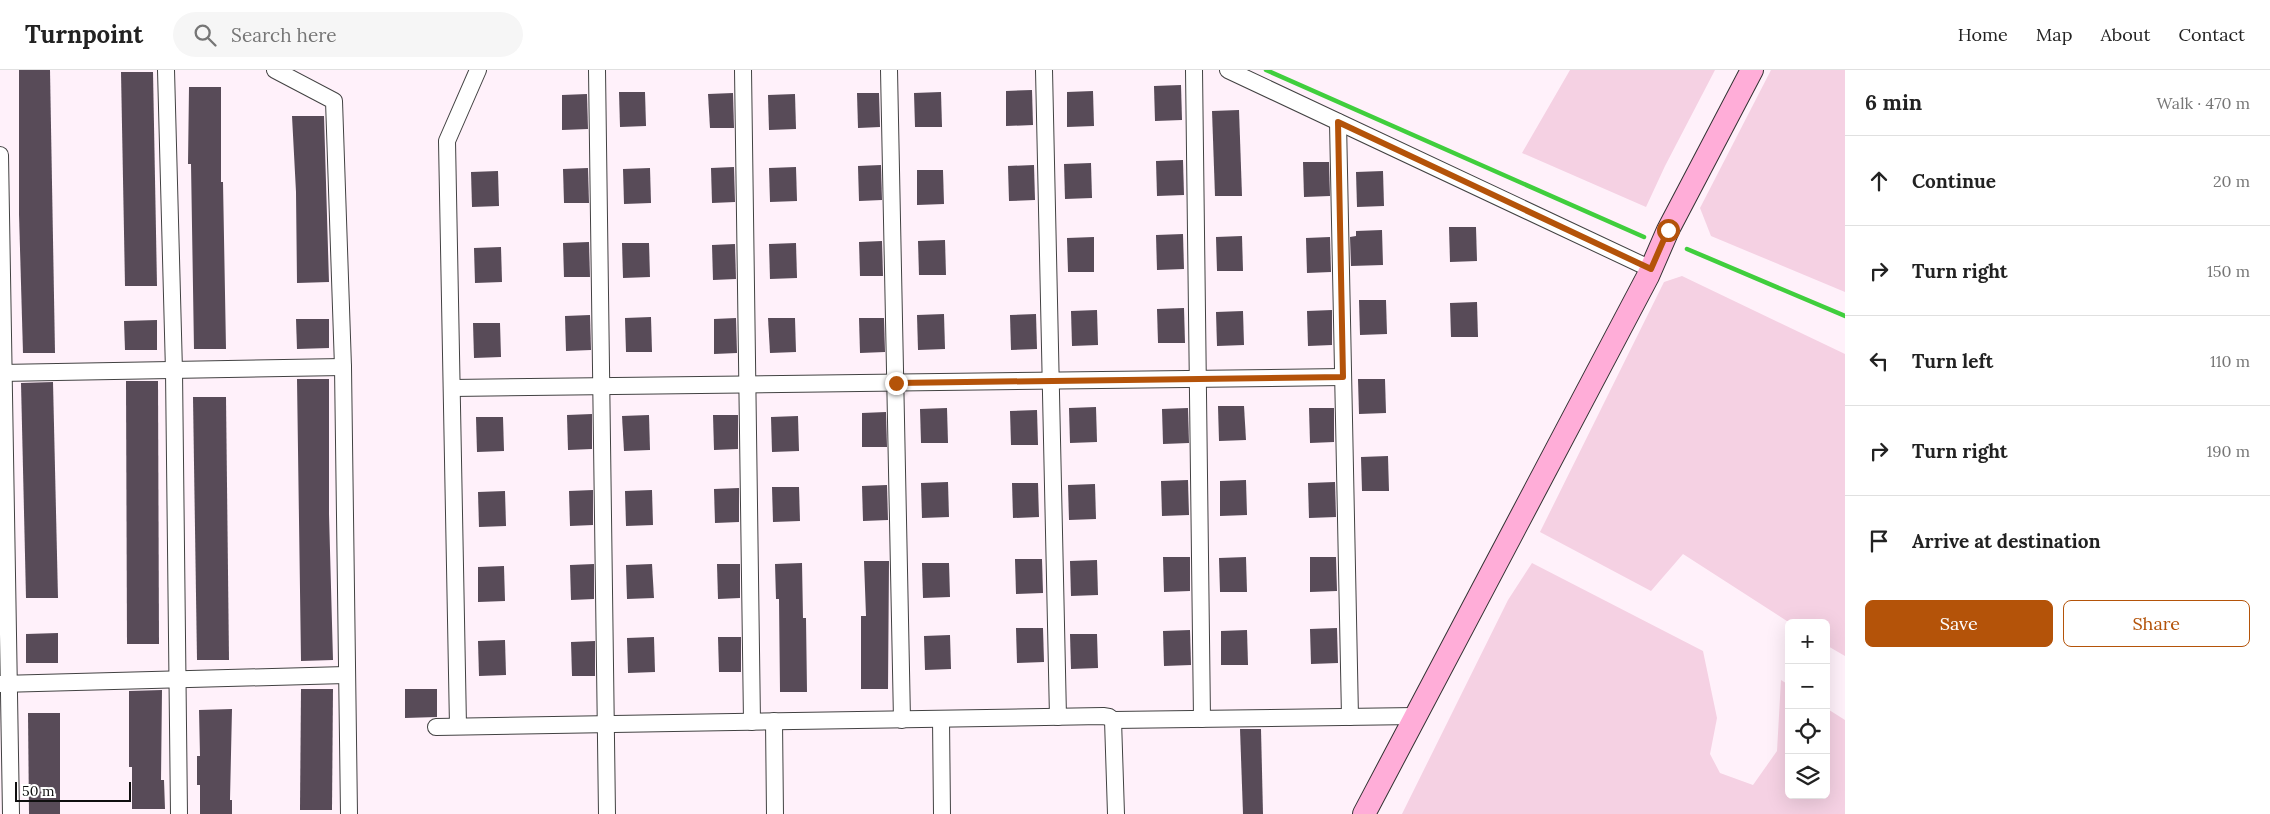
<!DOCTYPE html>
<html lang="en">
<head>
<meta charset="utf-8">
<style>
	body { margin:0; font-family:Lora,serif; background:#f6f6f6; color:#222 }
	.controls { position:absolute; right:15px; bottom:15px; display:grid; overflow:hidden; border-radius:8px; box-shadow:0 5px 20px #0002 }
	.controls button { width:45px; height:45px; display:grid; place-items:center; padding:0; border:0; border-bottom:1px solid #e0e0e0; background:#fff; color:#222; font:25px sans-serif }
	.scale { position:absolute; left:15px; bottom:12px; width:116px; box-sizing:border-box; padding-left:5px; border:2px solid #0f0f0f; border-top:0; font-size:14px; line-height:18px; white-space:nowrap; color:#0f0f0f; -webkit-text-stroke:4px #fff; paint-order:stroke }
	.stop { position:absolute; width:15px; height:15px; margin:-11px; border:4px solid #b45309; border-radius:50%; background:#fff }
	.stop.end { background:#b45309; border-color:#fff; box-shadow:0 1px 5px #0008 }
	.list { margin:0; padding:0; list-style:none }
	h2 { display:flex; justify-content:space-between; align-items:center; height:65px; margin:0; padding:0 20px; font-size:21px }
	h2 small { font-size:16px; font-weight:400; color:#767676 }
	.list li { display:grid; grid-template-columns:32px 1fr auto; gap:15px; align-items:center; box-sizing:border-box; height:90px; padding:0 20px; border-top:1px solid #e0e0e0 }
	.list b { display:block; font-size:19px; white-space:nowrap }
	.list em { font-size:16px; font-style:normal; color:#767676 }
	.actions { display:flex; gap:10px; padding:15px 20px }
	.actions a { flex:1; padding:11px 0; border:1px solid #b45309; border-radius:8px; text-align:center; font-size:18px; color:#b45309 }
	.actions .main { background:#b45309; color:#fff }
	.icon { flex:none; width:28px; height:28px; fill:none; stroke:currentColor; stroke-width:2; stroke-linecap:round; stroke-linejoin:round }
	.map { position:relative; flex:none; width:1845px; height:744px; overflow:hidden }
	header { display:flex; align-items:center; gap:30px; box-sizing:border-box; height:70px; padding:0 25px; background:#fff; border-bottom:1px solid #e0e0e0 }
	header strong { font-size:24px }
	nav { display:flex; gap:28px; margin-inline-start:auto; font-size:18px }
	.search { width:350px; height:45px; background:#f6f6f6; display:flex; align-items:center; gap:12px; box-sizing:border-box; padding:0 18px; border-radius:28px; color:#767676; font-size:19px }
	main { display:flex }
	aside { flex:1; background:#fff }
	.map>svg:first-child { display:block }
	.farmland { fill:#f5d1e3 }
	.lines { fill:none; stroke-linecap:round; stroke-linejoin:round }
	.stream { stroke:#40ce3d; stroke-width:4.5 }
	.building { fill:#584b58 }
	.minor-casing { stroke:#424242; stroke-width:18 }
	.secondary-casing { stroke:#313131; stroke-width:24 }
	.minor { stroke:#fff; stroke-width:16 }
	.secondary { stroke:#ffadd8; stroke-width:22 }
	.route { stroke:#b45309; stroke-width:6 }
</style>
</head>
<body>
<header>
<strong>Turnpoint</strong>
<div class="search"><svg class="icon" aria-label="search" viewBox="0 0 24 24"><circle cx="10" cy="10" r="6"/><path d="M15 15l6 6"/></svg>Search here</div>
<nav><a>Home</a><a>Map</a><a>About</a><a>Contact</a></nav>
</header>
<main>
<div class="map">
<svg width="1845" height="744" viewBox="0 0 1845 744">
	<rect width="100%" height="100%" fill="#fff1fa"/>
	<g class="farmland">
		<polygon points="1570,0 1715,0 1665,96 1646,137 1522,83"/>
		<polygon points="1771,0 1845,0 1845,222 1711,166 1700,138"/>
		<polygon points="1682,206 1845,284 1845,586 1826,575 1826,553 1790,553 1683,484 1651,521 1540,462 1664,212"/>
		<polygon points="1532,493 1703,581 1717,648 1710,684 1720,703 1753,715 1777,681 1781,610 1789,615 1789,725 1826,725 1826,638 1845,650 1845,744 1402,744 1508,530"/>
	</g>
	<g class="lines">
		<g class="stream">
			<polyline points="1266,0 1644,167"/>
			<polyline points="1687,179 1845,246"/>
		</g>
	</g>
	<g class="building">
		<polygon points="19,0 50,0 55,283 23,283 19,144"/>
		<polygon points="121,2 153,2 157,216 125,216"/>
		<polygon points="1181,15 1182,50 1155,51 1154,16"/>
		<polygon points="189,17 221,17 221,112 223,112 226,279 194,279 191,94 188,94"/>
		<polygon points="1032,20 1033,55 1006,56 1006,21"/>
		<polygon points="1093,21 1094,56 1067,57 1067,22"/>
		<polygon points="619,22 645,22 646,56 620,57"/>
		<polygon points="941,22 942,57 915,57 914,23"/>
		<polygon points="733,23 734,58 710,58 708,24"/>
		<polygon points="857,23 879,23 880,57 858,58"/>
		<polygon points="587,24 588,59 562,60 562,25"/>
		<polygon points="795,24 796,59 769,60 768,25"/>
		<polygon points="1239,40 1242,126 1215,126 1212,41"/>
		<polygon points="292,46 324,46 329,212 297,213 296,122"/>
		<polygon points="1183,90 1184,125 1157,126 1156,91"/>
		<polygon points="1303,92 1329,92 1330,126 1304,127"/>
		<polygon points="1091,93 1092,128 1065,129 1064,94"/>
		<polygon points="881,95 882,130 859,131 858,96"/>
		<polygon points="1034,95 1035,130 1009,131 1008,96"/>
		<polygon points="734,97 735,132 712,133 711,98"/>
		<polygon points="796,97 797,131 770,132 769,98"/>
		<polygon points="588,98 589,133 564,133 563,99"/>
		<polygon points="650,98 651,133 624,134 623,99"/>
		<polygon points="917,100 943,100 944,134 917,135"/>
		<polygon points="498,101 499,136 472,137 471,102"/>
		<polygon points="1383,101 1384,136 1357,137 1356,102"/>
		<polygon points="1449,157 1476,157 1477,191 1450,192"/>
		<polygon points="1382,160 1383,195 1351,196 1350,167 1356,166 1356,161"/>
		<polygon points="1183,164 1184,199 1157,200 1156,165"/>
		<polygon points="1242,166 1243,201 1217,201 1216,167"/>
		<polygon points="1094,167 1094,202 1068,202 1067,168"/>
		<polygon points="1330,167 1331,202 1307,203 1306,168"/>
		<polygon points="945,170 946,205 919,205 918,171"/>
		<polygon points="882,171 883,206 860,206 859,172"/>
		<polygon points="589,172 590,207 564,207 563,173"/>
		<polygon points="622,173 649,173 650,207 623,208"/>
		<polygon points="796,173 797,208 770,209 769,174"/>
		<polygon points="735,174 736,209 713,210 712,175"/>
		<polygon points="501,177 502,212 475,213 474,178"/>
		<polygon points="1359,230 1386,230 1387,264 1360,265"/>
		<polygon points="1477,232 1478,267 1451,267 1450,233"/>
		<polygon points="1184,238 1185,273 1158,273 1157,239"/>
		<polygon points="1097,240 1098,275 1072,276 1071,241"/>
		<polygon points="1332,240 1332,275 1308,276 1307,241"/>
		<polygon points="1243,241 1244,275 1217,276 1216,242"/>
		<polygon points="944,244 945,279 918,280 917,245"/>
		<polygon points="1036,244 1037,279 1011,280 1010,245"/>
		<polygon points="590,245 591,280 566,281 565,246"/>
		<polygon points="651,247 652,282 626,282 625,248"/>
		<polygon points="736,248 737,283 714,284 714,249"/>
		<polygon points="768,248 795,248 796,282 770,283"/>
		<polygon points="859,248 884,248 885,282 860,283"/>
		<polygon points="296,249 329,249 329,278 297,279"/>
		<polygon points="157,250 157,280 125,280 124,251"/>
		<polygon points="473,253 500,253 501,287 474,288"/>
		<polygon points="297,309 329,309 329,444 333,590 301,591"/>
		<polygon points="1358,309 1385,309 1386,343 1359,344"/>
		<polygon points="126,311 158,311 159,574 127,574"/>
		<polygon points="53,312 58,528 26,528 21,313"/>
		<polygon points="193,327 226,327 229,590 197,590"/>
		<polygon points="1218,336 1244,336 1246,370 1219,371"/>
		<polygon points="1096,337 1097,372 1070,373 1069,338"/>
		<polygon points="947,338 948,373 921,373 920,339"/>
		<polygon points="1188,338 1189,373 1163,374 1162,339"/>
		<polygon points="1309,338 1334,338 1334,372 1310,373"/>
		<polygon points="1037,340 1038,375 1011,375 1010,341"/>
		<polygon points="886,342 887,377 862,377 862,343"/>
		<polygon points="592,344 592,379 568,380 567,345"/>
		<polygon points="649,345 650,380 624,381 622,346"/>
		<polygon points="713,345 738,345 738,379 714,380"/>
		<polygon points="798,346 799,381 772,382 771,347"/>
		<polygon points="476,347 503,347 504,381 477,382"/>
		<polygon points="1388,386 1389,421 1362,421 1361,387"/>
		<polygon points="1188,410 1189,445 1162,446 1161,411"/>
		<polygon points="1246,410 1247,445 1220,446 1220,411"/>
		<polygon points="948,412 949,447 922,448 921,413"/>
		<polygon points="1335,412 1336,447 1309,448 1308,413"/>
		<polygon points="1012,413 1038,413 1039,447 1013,448"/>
		<polygon points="1095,414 1096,449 1069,450 1068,415"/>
		<polygon points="887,415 888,450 863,451 862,416"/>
		<polygon points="772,417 799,417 800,451 773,452"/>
		<polygon points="739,418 739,452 715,453 714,419"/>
		<polygon points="593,420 593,455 570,456 569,421"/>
		<polygon points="652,420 653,455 626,456 625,421"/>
		<polygon points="505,421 506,456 479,457 478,422"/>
		<polygon points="1163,487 1190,487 1190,521 1164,522"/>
		<polygon points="1246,487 1247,522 1220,522 1219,488"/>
		<polygon points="1310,487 1336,487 1337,521 1310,522"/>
		<polygon points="1015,489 1042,489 1043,523 1016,524"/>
		<polygon points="1097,490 1098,525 1071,526 1070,491"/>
		<polygon points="864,491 889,491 888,619 861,619 861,546 866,546"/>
		<polygon points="802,493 803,548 806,548 807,622 780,622 779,529 776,529 775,494"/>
		<polygon points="922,493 949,493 950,527 923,528"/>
		<polygon points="594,494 594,529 571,530 570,495"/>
		<polygon points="652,494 654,528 627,529 626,495"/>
		<polygon points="717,494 740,494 740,528 718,529"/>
		<polygon points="504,496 505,531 478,532 478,497"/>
		<polygon points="1016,558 1043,558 1044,592 1017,593"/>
		<polygon points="1337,558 1338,593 1311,594 1310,559"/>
		<polygon points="1190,560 1191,595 1164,596 1163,561"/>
		<polygon points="1247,560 1248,595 1221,595 1221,561"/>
		<polygon points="58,563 58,593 26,593 26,564"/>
		<polygon points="1070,564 1097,564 1098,598 1071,599"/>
		<polygon points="950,565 951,599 925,600 924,566"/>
		<polygon points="654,567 655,602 628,603 627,568"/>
		<polygon points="718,567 741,567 741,602 719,602"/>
		<polygon points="505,570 506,605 479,606 478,571"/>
		<polygon points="595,571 595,606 572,606 571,572"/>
		<polygon points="301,619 333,619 332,740 300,740"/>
		<polygon points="405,619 437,619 437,647 405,648"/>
		<polygon points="162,620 161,710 164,710 165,739 132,739 132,697 129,697 129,621"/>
		<polygon points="232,639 230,730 232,730 232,744 200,744 200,715 197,715 197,686 200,686 199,640"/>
		<polygon points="28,643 60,643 60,744 29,744"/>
		<polygon points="1240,659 1261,659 1263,744 1243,744"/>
	</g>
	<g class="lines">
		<defs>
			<g id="minor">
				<polyline points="166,0 174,301 179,744"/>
				<polyline points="275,0 334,31 343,297 349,744"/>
				<polyline points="597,0 607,744"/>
				<polyline points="743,0 752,652"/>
				<polyline points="889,0 902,650"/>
				<polyline points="1044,0 1058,647"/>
				<polyline points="1194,0 1202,649"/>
				<polyline points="1228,0 1651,199"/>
				<polyline points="1338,52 1350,647"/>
				<polyline points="0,85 11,744"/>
				<polyline points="0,303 343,297"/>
				<polyline points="452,318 1343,307"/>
				<polyline points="0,614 346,605"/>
				<polyline points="941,649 942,744"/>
				<polyline points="1113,650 1116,744"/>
				<polyline points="774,651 775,744"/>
				<polyline points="458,656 447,71 478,0"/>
				<polyline points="436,657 1103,646 1109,647 1113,650 1416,646"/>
			</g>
			<polyline id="secondary" points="1364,744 1648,206 1668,160 1752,0"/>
		</defs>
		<use href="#minor" class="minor-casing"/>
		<use href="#secondary" class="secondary-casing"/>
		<use href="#minor" class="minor"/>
		<use href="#secondary" class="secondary"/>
	</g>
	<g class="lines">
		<polyline class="route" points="896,313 1343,307 1338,52 1651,199 1668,160"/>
	</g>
</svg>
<div class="controls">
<button>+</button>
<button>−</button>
<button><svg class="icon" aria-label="locate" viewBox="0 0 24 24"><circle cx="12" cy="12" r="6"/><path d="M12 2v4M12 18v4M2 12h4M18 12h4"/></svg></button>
<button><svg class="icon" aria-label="layers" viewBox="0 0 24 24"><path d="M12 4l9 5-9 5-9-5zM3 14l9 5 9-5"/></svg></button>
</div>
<div class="scale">50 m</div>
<div class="stop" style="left:1668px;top:160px"></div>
<div class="stop end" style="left:896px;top:313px"></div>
</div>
<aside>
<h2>6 min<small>Walk · 470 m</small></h2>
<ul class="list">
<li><svg class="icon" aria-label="ahead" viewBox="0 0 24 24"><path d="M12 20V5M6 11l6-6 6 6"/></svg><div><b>Continue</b></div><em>20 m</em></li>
<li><svg class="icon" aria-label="right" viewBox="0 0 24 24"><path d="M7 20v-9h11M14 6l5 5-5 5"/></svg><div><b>Turn right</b></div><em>150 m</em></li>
<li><svg class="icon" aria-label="left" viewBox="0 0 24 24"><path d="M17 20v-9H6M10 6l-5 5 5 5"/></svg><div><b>Turn left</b></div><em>110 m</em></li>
<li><svg class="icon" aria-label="right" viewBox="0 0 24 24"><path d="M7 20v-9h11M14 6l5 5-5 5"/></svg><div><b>Turn right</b></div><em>190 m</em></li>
<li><svg class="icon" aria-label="arrive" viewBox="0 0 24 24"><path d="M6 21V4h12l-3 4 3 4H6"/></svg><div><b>Arrive at destination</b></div></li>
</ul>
<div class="actions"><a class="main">Save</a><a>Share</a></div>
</aside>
</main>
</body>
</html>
